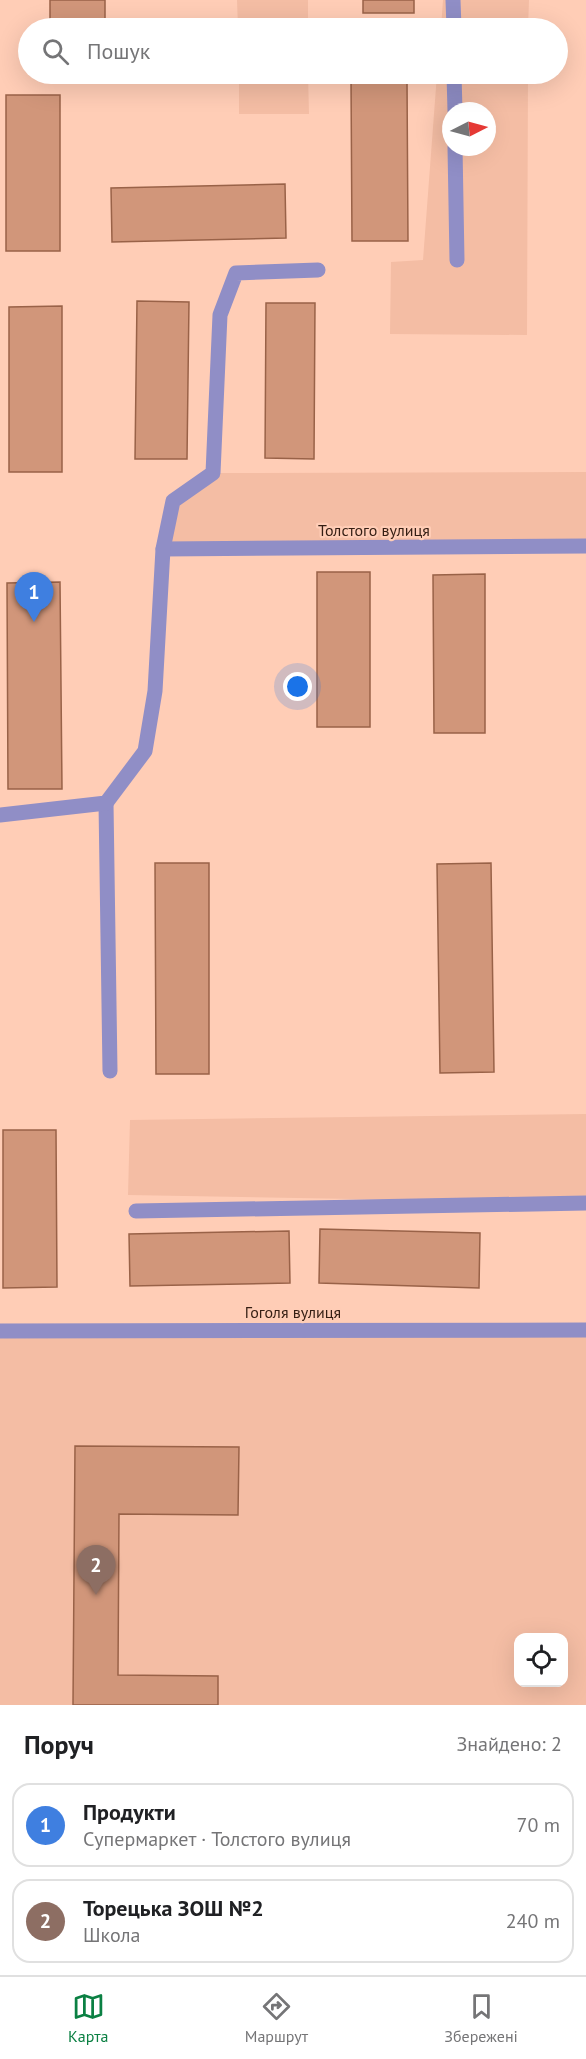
<!DOCTYPE html>
<html lang="uk">
<head>
<meta charset="utf-8">
<style>
	body { margin:0; font-family:"PT Sans",sans-serif; background:#f2f2f2; color:#202124 }
	.controls { position:absolute; right:18px; bottom:18px; display:grid; overflow:hidden; border-radius:12px; box-shadow:0 6px 24px #0002 }
	.controls button { width:54px; height:54px; display:grid; place-items:center; padding:0; border:0; border-bottom:2px solid #e0e0e0; background:#fff; color:#202124; font:30px sans-serif }
	.compass { position:absolute; left:442px; top:102px; width:54px; height:54px; border-radius:50%; background:#fff; box-shadow:0 6px 24px #0002; rotate:84deg }
	.you { position:absolute; left:298px; top:687px; width:21px; height:21px; margin:-15px; border:4px solid #fff; border-radius:50%; background:#1a73e8; box-shadow:0 0 0 9px #1a73e833 }
	.badge { display:grid; place-items:center; width:39px; height:39px; border-radius:50%; background:#0b8043; color:#fff; font-size:20px; font-weight:700 }
	.pin { position:absolute; translate:-50% -50px; filter:drop-shadow(0 2px 3px #0008) }
	.pin::after { content:''; position:absolute; top:32px; width:21px; height:18px; background:inherit; clip-path:polygon(0 0,100% 0,50% 100%) }
	.list { margin:0; padding:0; list-style:none }
	h2 { display:flex; justify-content:space-between; align-items:center; height:78px; margin:0; padding:0 24px; font-size:26px }
	h2 small { font-size:20px; font-weight:400; color:#757577 }
	.list li { display:grid; grid-template-columns:39px 1fr auto; gap:18px; align-items:center; box-sizing:border-box; height:84px; margin:0 12px 12px; padding:0 12px; border:2px solid #e0e0e0; border-radius:18px }
	.list b { display:block; font-size:22px; white-space:nowrap }
	.list p { margin:0; font-size:20px; white-space:nowrap; color:#757577 }
	.list em { font-size:20px; font-style:normal; color:#757577 }
	.icon { flex:none; width:33px; height:33px; fill:none; stroke:currentColor; stroke-width:2; stroke-linecap:round; stroke-linejoin:round }
	.map { position:relative; flex:none; width:586px; height:1705px; overflow:hidden }
	.search { position:absolute; background:#fff; box-shadow:0 6px 24px #0002; left:18px; right:18px; top:18px; height:66px; display:flex; align-items:center; gap:15px; box-sizing:border-box; padding:0 21px; border-radius:33px; color:#757577; font-size:22px }
	.sheet { height:270px; background:#fff }
	nav { display:flex; justify-content:space-around; align-items:center; box-sizing:border-box; height:84px; border-top:2px solid #e0e0e0; background:#fff; font-size:16px; color:#757577 }
	nav a { display:grid; justify-items:center; gap:3px }
	nav .on { color:#0b8043 }
	.map>svg:first-child { display:block }
	.built { fill:#f4bda4; fill-rule:evenodd }
	.building { fill:#d1967a; stroke:#996248; stroke-width:1.5 }
	.lines { fill:none; stroke-linecap:round; stroke-linejoin:round }
	.minor { stroke:#908ec6; stroke-width:15 }
	.labels { text-anchor:middle; dominant-baseline:central; stroke-width:4.5; stroke-linejoin:round; paint-order:stroke }
	.street-label { font-size:16px; fill:#351e13; stroke:#ffcdb6 }
</style>
</head>
<body>
<div class="map">
<svg width="586" height="1705" viewBox="0 0 586 1705">
	<rect width="100%" height="100%" fill="#ffcdb6"/>
	<g class="built">
		<polygon points="237,0 308,0 308,28 238,28"/>
		<polygon points="443,0 529,0 528,28 441,28"/>
		<polygon points="239,74 308,74 309,114 239,114"/>
		<path d="M437 74H528L527 335 390 334 391 262 423 260ZM451 111H487V147H451Z"/>
		<polygon points="586,472 586,546 163,549 173,501 213,473"/>
		<polygon points="586,1114 586,1203 128,1195 130,1120"/>
		<path d="M586 1330V1705H0V1331ZM518 1638H564V1682H518Z"/>
	</g>
	<g class="building">
		<rect x="50" y="0" width="55" height="28"/>
		<rect x="363" y="0" width="51" height="13"/>
		<polygon points="351,80 407,80 408,241 352,241"/>
		<rect x="6" y="95" width="54" height="156"/>
		<polygon points="285,184 286,238 112,242 111,188"/>
		<polygon points="137,301 189,302 187,459 135,459"/>
		<polygon points="266,303 315,303 314,459 265,458"/>
		<polygon points="62,306 62,472 9,472 9,307"/>
		<rect x="317" y="572" width="53" height="155"/>
		<polygon points="485,574 485,733 434,733 433,575"/>
		<polygon points="60,582 62,789 8,789 7,583"/>
		<polygon points="155,863 209,863 209,1074 156,1074"/>
		<polygon points="491,863 494,1072 440,1073 437,864"/>
		<polygon points="3,1130 56,1130 57,1287 3,1288"/>
		<polygon points="320,1229 480,1233 479,1288 319,1283"/>
		<polygon points="289,1231 290,1283 130,1286 129,1234"/>
		<polygon points="75,1446 239,1447 238,1515 119,1514 118,1675 218,1676 218,1705 73,1705"/>
	</g>
	<g class="lines">
		<g class="minor">
			<polyline points="453,0 454,28"/>
			<polyline points="454,74 455,111"/>
			<polyline points="455,147 457,260"/>
			<polyline points="163,549 586,546"/>
			<polyline points="106,803 110,1071"/>
			<polyline points="0,815 106,803 145,751 155,691 163,549 173,501 213,473 220,315 236,273 318,270"/>
			<polyline points="136,1211 586,1203"/>
			<polyline points="0,1331 586,1330"/>
		</g>
	</g>
	<g class="labels">
		<g class="street-label">
			<text x="374" y="530">Толстого вулиця</text>
			<text x="293" y="1312">Гоголя вулиця</text>
		</g>
	</g>
</svg>
<div class="controls">
<button><svg class="icon" aria-label="locate" viewBox="0 0 24 24"><circle cx="12" cy="12" r="6"/><path d="M12 2v4M12 18v4M2 12h4M18 12h4"/></svg></button>
</div>
<svg class="compass" viewBox="-18 -18 36 36"><path d="M0-13l5 13h-10z" fill="#e53935"/><path d="M0 13l5-13h-10z" fill="#757577"/></svg>
<div class="you"></div>
<div class="pin badge" style="left:34px;top:622px;background:#3f7fe0">1</div>
<div class="pin badge" style="left:96px;top:1595px;background:#8d6e63">2</div>
<div class="search"><svg class="icon" aria-label="search" viewBox="0 0 24 24"><circle cx="10" cy="10" r="6"/><path d="M15 15l6 6"/></svg>Пошук</div>
</div>
<section class="sheet">
<h2>Поруч<small>Знайдено: 2</small></h2>
<ul class="list">
<li><span class="badge" style="background:#3f7fe0">1</span><div><b>Продукти</b><p>Супермаркет · Толстого вулиця</p></div><em>70 m</em></li>
<li><span class="badge" style="background:#8d6e63">2</span><div><b>Торецька ЗОШ №2</b><p>Школа</p></div><em>240 m</em></li>
</ul>
</section>
<nav>
<a class="on"><svg class="icon" aria-label="map" viewBox="0 0 24 24"><path d="M3 6l6-2 6 2 6-2v14l-6 2-6-2-6 2zM9 4v14M15 6v14"/></svg>Карта</a>
<a><svg class="icon" aria-label="directions" viewBox="0 0 24 24"><path d="M12 3l9 9-9 9-9-9zM9 14v-3h6M13 9l2 2-2 2"/></svg>Маршрут</a>
<a><svg class="icon" aria-label="saved" viewBox="0 0 24 24"><path d="M7 4h10v16l-5-4-5 4z"/></svg>Збережені</a>
</nav>
</body>
</html>
